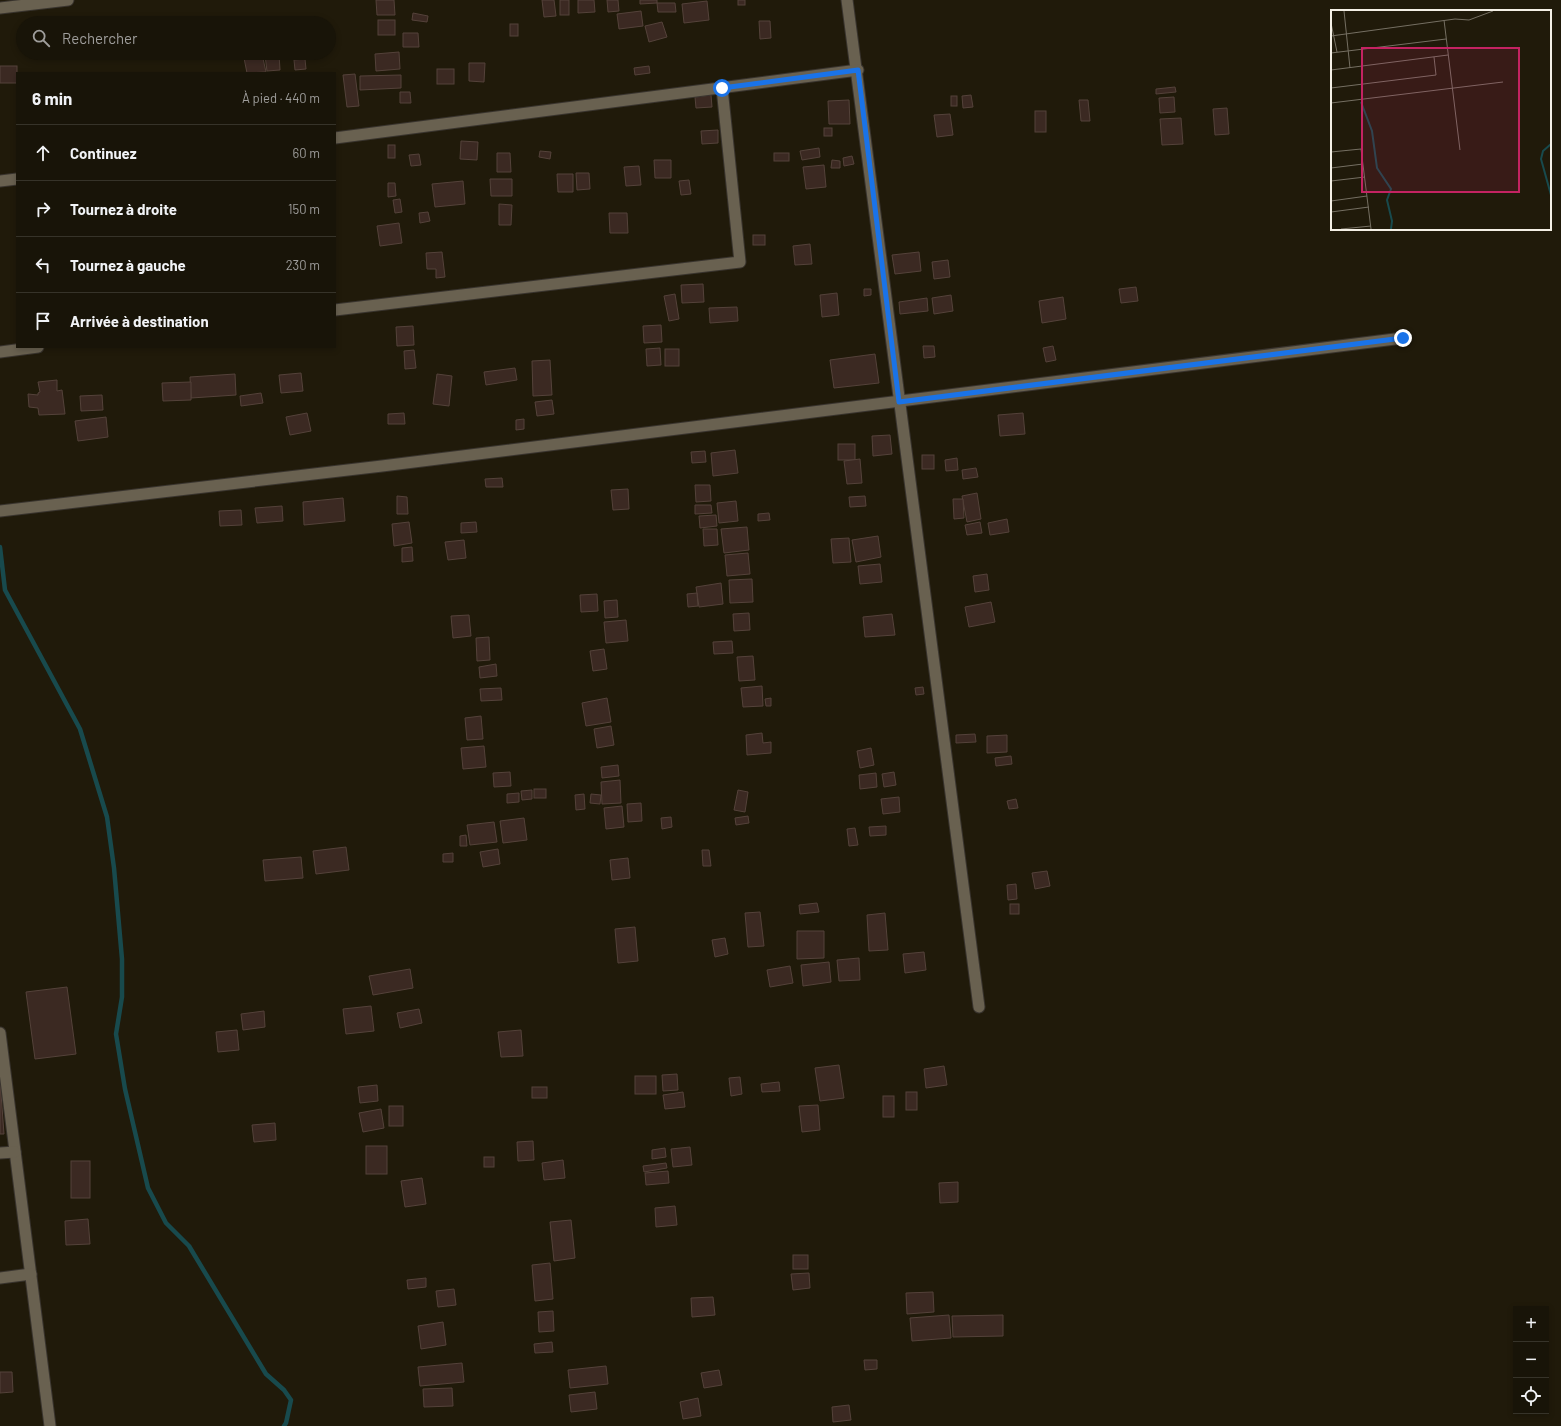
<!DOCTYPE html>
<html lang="fr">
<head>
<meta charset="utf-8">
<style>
	body { margin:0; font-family:Barlow,sans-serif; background:#211d12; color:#f1f3f6 }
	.controls { position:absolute; right:12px; bottom:12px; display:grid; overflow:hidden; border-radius:0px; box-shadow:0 2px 6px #0003 }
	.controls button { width:36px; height:36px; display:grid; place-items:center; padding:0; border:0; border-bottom:1px solid #363329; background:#181408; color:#f1f3f6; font:20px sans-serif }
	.stop { position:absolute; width:12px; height:12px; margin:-9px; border:3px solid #1a73e8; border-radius:50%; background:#fff }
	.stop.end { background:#1a73e8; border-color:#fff; box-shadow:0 1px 4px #0008 }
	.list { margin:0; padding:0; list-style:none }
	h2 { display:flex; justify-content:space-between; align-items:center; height:52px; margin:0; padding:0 16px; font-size:17px }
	h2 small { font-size:13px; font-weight:400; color:#9f9e9c }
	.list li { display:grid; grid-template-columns:26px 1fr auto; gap:12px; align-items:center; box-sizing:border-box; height:56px; padding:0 16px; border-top:1px solid #363329 }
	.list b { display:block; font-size:15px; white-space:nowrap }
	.list em { font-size:13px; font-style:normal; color:#9f9e9c }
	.icon { flex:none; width:22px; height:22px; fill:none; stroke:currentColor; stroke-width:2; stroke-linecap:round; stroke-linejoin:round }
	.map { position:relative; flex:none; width:1561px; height:1426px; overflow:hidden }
	.search { position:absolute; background:#181408; box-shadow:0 2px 6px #0003; left:16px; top:16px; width:320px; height:44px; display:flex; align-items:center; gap:10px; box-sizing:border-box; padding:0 14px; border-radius:22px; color:#9f9e9c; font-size:15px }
	.panel { position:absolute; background:#181408; box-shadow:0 2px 6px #0003; left:16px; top:72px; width:320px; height:276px; border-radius:0px }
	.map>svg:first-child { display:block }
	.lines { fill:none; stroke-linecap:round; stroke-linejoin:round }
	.stream { stroke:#184a4d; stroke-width:4.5 }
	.building { fill:#3b2922; stroke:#54423a }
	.minor-casing { stroke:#39342e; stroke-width:13 }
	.minor { stroke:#696150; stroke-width:11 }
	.route { stroke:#1a73e8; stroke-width:5 }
	.inset-river { fill:none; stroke:#184a4d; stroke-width:2 }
	.inset-road { fill:none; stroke:#756f62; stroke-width:1 }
	.view { fill:#c42362; fill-opacity:0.15; stroke:#c42362; stroke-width:2 }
	.inset-edge { fill:none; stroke:#f4efe5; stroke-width:2 }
</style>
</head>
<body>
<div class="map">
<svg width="1561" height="1426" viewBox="0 0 1561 1426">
	<rect width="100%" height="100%" fill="#201a0a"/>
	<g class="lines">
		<polyline class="stream" points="0,547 5,590 80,729 107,817 114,868 122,959 122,997 116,1034 125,1089 148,1188 166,1223 189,1246 266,1374 284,1390 291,1400 286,1423 284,1426"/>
	</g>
	<g class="building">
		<polygon points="376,0 394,0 395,15 377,15"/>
		<polygon points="542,0 554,0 556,16 544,17"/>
		<rect x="560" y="0" width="9" height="15"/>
		<polygon points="578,0 594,0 595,12 578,13"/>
		<polygon points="607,0 618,0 619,11 608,12"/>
		<polygon points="640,0 657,0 657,3 640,4"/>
		<rect x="738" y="0" width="7" height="5"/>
		<polygon points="707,1 709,20 684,23 682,4"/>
		<polygon points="657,3 675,3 676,12 658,12"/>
		<polygon points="641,11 643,26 619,29 617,14"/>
		<polygon points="413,13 428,16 427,22 412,20"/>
		<rect x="378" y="20" width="17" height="15"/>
		<polygon points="759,21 770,21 771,38 760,39"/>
		<polygon points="662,22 667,37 649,42 645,26"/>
		<rect x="510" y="24" width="8" height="12"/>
		<polygon points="403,33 418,33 419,47 403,47"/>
		<polygon points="399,52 400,69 376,71 375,54"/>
		<polygon points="262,54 266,72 247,73 244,58"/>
		<polygon points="279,54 280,70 267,71 265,55"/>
		<polygon points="305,59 306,69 295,70 294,60"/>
		<polygon points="469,63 485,63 484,82 469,81"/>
		<rect x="0" y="66" width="17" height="17"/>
		<polygon points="649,66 650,73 635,75 634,68"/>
		<rect x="437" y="69" width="17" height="15"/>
		<polygon points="355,74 359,106 347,107 343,75"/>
		<polygon points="401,75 401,88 360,90 360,76"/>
		<polygon points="1175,87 1176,92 1156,94 1156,89"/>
		<polygon points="400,92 410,92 411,103 400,103"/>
		<polygon points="711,95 712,107 696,108 695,97"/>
		<polygon points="971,95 973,107 963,108 962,96"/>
		<rect x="951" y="96" width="6" height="10"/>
		<polygon points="1174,97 1175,112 1160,113 1159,98"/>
		<polygon points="849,100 850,124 829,124 828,101"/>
		<polygon points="1079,100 1088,100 1090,121 1081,121"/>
		<polygon points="1227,108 1229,134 1215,135 1213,109"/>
		<rect x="1035" y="111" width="11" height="21"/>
		<polygon points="950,114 953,135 937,137 934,115"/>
		<polygon points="1181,118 1183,144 1162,145 1160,119"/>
		<rect x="824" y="128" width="8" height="8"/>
		<polygon points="718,130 718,143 702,144 701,131"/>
		<polygon points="461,141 478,142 477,160 460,159"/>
		<rect x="388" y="145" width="7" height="13"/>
		<polygon points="819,148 820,157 802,160 800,151"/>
		<polygon points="540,151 551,152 550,159 539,157"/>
		<polygon points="497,153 510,153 511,172 497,172"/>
		<rect x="774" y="153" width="15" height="8"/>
		<polygon points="419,154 421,165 411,166 409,155"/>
		<polygon points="852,156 854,164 844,166 843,158"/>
		<polygon points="654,160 671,160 671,178 655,178"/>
		<polygon points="832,160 840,161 840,168 831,168"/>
		<polygon points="824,165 826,187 806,189 803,167"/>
		<polygon points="639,166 641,185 626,186 624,167"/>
		<polygon points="576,173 589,173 590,189 577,190"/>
		<polygon points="557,174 573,174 573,192 558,192"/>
		<polygon points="490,179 512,179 512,196 491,196"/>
		<polygon points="689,180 691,194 681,195 679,181"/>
		<polygon points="463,181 465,204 435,207 432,184"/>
		<polygon points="388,183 395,183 396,196 388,197"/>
		<polygon points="400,199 402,212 395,213 393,200"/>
		<polygon points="499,204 512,205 511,225 499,225"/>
		<polygon points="428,212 430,221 420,223 419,213"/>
		<polygon points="609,213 627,213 628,233 610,233"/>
		<polygon points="399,223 402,243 380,246 377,226"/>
		<rect x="753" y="235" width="12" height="10"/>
		<polygon points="810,244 812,264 795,265 793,246"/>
		<polygon points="442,252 445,277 436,278 436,269 427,269 426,253"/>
		<polygon points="919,252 921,271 895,274 892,255"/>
		<polygon points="948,260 950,277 934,279 932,262"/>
		<polygon points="703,284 704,302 682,303 681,285"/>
		<polygon points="1136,287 1138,301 1121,303 1119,289"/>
		<polygon points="864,289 871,289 871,295 864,296"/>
		<polygon points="837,293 839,315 822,317 820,295"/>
		<polygon points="675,294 679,319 669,321 664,296"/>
		<polygon points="951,295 953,311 934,314 932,298"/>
		<polygon points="1063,297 1066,319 1042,323 1039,301"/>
		<polygon points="927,298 928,311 900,314 899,302"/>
		<polygon points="737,307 738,321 710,323 709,308"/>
		<polygon points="661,325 662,342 644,343 643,326"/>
		<polygon points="413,326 414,345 397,346 396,327"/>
		<polygon points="923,346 934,346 935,357 924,358"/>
		<polygon points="1053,346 1056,360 1046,362 1043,348"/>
		<polygon points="660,348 661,365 647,366 646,349"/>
		<rect x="665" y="349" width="14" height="17"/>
		<polygon points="414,350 416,368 405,369 404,351"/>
		<polygon points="875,354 879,383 834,388 830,360"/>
		<polygon points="550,360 552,395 533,396 532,361"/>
		<polygon points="515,368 517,380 486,385 484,372"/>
		<polygon points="301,373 303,391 281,393 279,375"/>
		<polygon points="235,374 236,395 191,398 190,377"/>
		<polygon points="437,374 452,376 449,406 433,404"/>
		<polygon points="57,380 57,391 62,390 65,414 39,415 38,408 29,407 28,394 38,395 38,393 40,392 38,382"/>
		<polygon points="191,382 191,400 163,401 162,383"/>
		<polygon points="261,393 263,403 241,406 240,396"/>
		<polygon points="102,395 103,410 81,411 80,396"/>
		<polygon points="552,400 554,414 537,416 535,402"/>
		<polygon points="307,413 311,431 290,435 286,417"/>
		<polygon points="404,413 405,424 388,424 388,414"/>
		<polygon points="1023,413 1025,434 1000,436 998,415"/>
		<polygon points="106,417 108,437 78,441 75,421"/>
		<polygon points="524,419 524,429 516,430 516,420"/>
		<polygon points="890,435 892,454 873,456 872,436"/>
		<rect x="838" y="444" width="17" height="16"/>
		<polygon points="735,450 738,473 713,476 711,453"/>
		<polygon points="705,451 706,462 692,463 691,452"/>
		<rect x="922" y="455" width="12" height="14"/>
		<polygon points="957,458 958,470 946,471 945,460"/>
		<polygon points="860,459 862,483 847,484 844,461"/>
		<polygon points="976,468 978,477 963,479 962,470"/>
		<polygon points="502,478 503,487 486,487 485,479"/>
		<polygon points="695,485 710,485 711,501 696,502"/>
		<polygon points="628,489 629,509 613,510 611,490"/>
		<polygon points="977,493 981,519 967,522 962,496"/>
		<polygon points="397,496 407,497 408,514 397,514"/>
		<polygon points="865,496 866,506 850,507 849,497"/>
		<polygon points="343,498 345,521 304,525 303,502"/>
		<polygon points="953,499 963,499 964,518 954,519"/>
		<polygon points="736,501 738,521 719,523 717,503"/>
		<polygon points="695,505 711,505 712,513 695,514"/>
		<polygon points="282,506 283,521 257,523 255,508"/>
		<polygon points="241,510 242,525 220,526 219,511"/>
		<polygon points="769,513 770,520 758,521 758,514"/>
		<polygon points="716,515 717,526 700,528 699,516"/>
		<polygon points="1007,519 1009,532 990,535 988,523"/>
		<polygon points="409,522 412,543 394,546 392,524"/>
		<polygon points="476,522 477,532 461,533 461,523"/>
		<polygon points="980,522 982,533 967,535 965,525"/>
		<polygon points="747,527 749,550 724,553 721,529"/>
		<polygon points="703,529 717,529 718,545 704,546"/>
		<polygon points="878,536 881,557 856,562 852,540"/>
		<polygon points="849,538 851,562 833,563 831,539"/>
		<polygon points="464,540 466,558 448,560 445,542"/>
		<polygon points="412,547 413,561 402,562 402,548"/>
		<polygon points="748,553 750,574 727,576 725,555"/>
		<polygon points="880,564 882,582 860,584 858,566"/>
		<polygon points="987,574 989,590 975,592 973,576"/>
		<polygon points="752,579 753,602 730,603 729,580"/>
		<polygon points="721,583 723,604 699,607 696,587"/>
		<polygon points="697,593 698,606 688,607 687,594"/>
		<polygon points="597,594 598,611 581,612 580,595"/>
		<polygon points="617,600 618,617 605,618 604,601"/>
		<polygon points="991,602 995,622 969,627 965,607"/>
		<polygon points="749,613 750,630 734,631 733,614"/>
		<polygon points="892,614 895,635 865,637 863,617"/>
		<polygon points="469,615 471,636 453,638 451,616"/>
		<polygon points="626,620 628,641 606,643 604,622"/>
		<polygon points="489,637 490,660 477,661 476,638"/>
		<polygon points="732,641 733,653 714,654 713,642"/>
		<polygon points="604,649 607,669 593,671 590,651"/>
		<polygon points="753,656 755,680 739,681 737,657"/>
		<polygon points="496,664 497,676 480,678 479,667"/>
		<polygon points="762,686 763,706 743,707 741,688"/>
		<polygon points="923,687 924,694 916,695 915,688"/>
		<polygon points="501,688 502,700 481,701 480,689"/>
		<polygon points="607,698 611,722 586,726 582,703"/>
		<polygon points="771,698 771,706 766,706 765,699"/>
		<polygon points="481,716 483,739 467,740 465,718"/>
		<polygon points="611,726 614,745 597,748 594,729"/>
		<polygon points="762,733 763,743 771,742 771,753 747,755 746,735"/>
		<polygon points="975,734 976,742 956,743 956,735"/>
		<polygon points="1007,735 1007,752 987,753 987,736"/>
		<polygon points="484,746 486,767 463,769 461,748"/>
		<polygon points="871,748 874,765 860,768 857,751"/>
		<polygon points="1011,756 1012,764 996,766 995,758"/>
		<polygon points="618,765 619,776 602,778 601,767"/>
		<polygon points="510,772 511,786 494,787 493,773"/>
		<polygon points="894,772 896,785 884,787 882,774"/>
		<polygon points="876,773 877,787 860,789 859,775"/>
		<polygon points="620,780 621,803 602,804 601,782"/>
		<rect x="534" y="789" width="12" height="9"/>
		<polygon points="532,790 532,799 522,800 521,791"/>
		<polygon points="738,790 748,792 745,812 734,810"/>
		<polygon points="519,793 519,802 507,803 507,794"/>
		<polygon points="584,794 585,809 576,810 575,795"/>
		<polygon points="591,794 601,795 600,804 590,803"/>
		<polygon points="899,797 900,812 883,814 881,799"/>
		<polygon points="1016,799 1018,808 1009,809 1007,801"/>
		<polygon points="641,803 642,821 628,822 627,804"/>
		<polygon points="622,806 624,827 606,829 604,808"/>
		<polygon points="748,816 749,823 736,825 735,818"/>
		<polygon points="671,817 672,827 662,829 661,818"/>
		<polygon points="524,818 527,840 503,843 500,821"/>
		<polygon points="494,822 497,842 470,845 467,825"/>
		<polygon points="886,826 886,835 870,836 869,827"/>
		<polygon points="855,828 858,845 849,846 847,829"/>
		<polygon points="466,835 467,846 460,846 460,836"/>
		<polygon points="346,847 349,870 316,874 313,851"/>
		<polygon points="498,849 500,864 483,867 480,852"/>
		<polygon points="702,850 709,850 711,866 703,866"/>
		<polygon points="453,853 453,862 443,862 443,854"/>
		<polygon points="301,857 303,878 265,881 263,860"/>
		<polygon points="628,858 630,878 612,880 610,860"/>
		<polygon points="1047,871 1050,886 1035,889 1032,873"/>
		<polygon points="1016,884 1017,899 1008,900 1007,885"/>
		<polygon points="817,903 819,912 800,914 799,905"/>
		<rect x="1010" y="904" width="9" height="10"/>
		<polygon points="760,912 764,946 748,947 745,913"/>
		<polygon points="885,913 888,950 869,951 867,915"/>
		<polygon points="635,927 638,961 618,963 615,929"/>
		<polygon points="797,931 824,931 824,958 797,959"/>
		<polygon points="725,938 728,954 715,957 712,940"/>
		<polygon points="924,952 926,970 905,973 903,954"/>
		<polygon points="859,958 860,980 839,981 837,960"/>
		<polygon points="829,962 831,982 803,986 801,965"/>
		<polygon points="790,966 793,983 770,987 767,970"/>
		<polygon points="410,969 413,988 373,995 369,976"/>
		<polygon points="67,987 76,1054 35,1059 26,992"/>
		<polygon points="371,1006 374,1031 346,1034 343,1009"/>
		<polygon points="419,1009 422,1023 400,1028 397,1013"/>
		<polygon points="264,1011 265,1027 243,1030 241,1014"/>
		<polygon points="237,1030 239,1050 218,1052 216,1032"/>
		<polygon points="521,1030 523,1056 501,1057 498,1032"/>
		<polygon points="839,1065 844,1098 820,1101 815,1068"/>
		<polygon points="944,1066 947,1085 926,1088 924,1069"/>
		<polygon points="677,1074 678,1090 663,1091 662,1075"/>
		<rect x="635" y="1076" width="21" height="18"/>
		<polygon points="740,1077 742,1094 731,1096 729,1078"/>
		<polygon points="0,1080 4,1134 0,1134"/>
		<polygon points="779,1082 780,1091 762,1092 761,1084"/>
		<polygon points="377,1085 378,1101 360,1103 358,1087"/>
		<rect x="532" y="1087" width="15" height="11"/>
		<polygon points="683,1092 685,1107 665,1109 663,1095"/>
		<rect x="906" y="1092" width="11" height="18"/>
		<rect x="883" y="1096" width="11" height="21"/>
		<polygon points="818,1105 820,1130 802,1132 799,1106"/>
		<rect x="389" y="1106" width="14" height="20"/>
		<polygon points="381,1109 384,1128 363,1132 359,1113"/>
		<polygon points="275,1123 276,1140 254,1142 252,1125"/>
		<polygon points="533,1141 534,1160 518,1161 517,1142"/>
		<rect x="366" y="1146" width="21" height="28"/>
		<polygon points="690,1147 692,1165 673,1167 671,1149"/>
		<polygon points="665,1148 666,1157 652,1159 652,1150"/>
		<rect x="484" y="1157" width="10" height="10"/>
		<polygon points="563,1160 565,1178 544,1180 542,1163"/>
		<rect x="71" y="1161" width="19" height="37"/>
		<polygon points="666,1163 667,1168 644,1172 643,1166"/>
		<polygon points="668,1171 669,1183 646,1185 645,1173"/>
		<polygon points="422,1178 426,1204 405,1207 401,1181"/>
		<polygon points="958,1182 958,1202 940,1203 939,1183"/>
		<polygon points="675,1206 677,1225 656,1227 655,1208"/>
		<polygon points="88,1219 90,1244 66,1245 65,1221"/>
		<polygon points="571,1220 575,1258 554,1261 550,1222"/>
		<rect x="793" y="1255" width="15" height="14"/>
		<polygon points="550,1263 553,1299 535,1301 532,1265"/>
		<polygon points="809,1273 810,1288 793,1290 791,1274"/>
		<polygon points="426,1278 426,1287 408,1289 407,1280"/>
		<polygon points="454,1289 456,1305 438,1307 436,1291"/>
		<polygon points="933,1292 934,1312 907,1314 906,1293"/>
		<polygon points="713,1297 715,1315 692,1317 691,1298"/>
		<polygon points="553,1311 554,1331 539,1332 538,1312"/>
		<polygon points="949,1315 951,1338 912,1341 910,1318"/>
		<polygon points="1003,1315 1003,1336 953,1337 952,1316"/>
		<polygon points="443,1322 446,1345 421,1349 418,1326"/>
		<polygon points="552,1342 553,1352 535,1353 534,1344"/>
		<polygon points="864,1360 877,1360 877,1369 865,1370"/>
		<polygon points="462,1363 464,1382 420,1386 418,1367"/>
		<polygon points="606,1366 608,1384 570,1388 568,1370"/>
		<polygon points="719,1370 722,1385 704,1388 701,1373"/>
		<polygon points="0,1372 12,1372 13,1392 0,1393"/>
		<polygon points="452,1388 453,1406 424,1407 423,1389"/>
		<polygon points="595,1392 597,1409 571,1412 569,1395"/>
		<polygon points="698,1398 701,1416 683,1419 680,1402"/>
		<polygon points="849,1405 851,1420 833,1422 832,1407"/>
	</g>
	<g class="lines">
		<defs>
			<g id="minor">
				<polyline points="847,0 979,1007"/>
				<polyline points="0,8 68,0"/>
				<polyline points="335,138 858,70"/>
				<polyline points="0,181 17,179"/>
				<polyline points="335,310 740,262 722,88"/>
				<polyline points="0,352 38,347"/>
				<polyline points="0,511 382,466 1403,338"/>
				<polyline points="0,1033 50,1426"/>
				<polyline points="0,1153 15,1152"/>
				<polyline points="0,1278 31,1274"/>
			</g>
		</defs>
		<use href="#minor" class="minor-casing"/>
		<use href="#minor" class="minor"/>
	</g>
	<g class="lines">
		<polyline class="route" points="722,88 858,70 899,402 1403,338"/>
	</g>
	<g transform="translate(1331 10)">
		<rect width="220" height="220" fill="#201a0a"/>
		<path class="inset-river" d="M30 92 41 121 46 158 60 179 56 190 61 211 60 219M220 134 212 141 210 149 220 185"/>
		<path class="inset-road" d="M13 1 19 58M113 10 129 140M0 13 6 42M0 26 124 9 138 10 162 1M0 43 115 29M0 60 117 45M0 78 105 65 103 47M0 93 172 72M0 142 30 139 40 219M0 158 32 154M0 171 34 167M0 191 36 186M0 202 38 197M10 219 40 216"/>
		<path class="view" d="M31 38H188V182H31Z"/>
		<rect width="220" height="220" class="inset-edge"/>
	</g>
</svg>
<div class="controls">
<button>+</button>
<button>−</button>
<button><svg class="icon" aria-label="locate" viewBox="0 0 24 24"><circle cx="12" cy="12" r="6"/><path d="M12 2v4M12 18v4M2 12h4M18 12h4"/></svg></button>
</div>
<div class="stop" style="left:722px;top:88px"></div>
<div class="stop end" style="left:1403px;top:338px"></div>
<div class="search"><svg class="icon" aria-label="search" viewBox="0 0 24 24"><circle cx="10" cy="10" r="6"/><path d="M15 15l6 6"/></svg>Rechercher</div>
<section class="panel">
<h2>6 min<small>À pied · 440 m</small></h2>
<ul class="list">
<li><svg class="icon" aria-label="ahead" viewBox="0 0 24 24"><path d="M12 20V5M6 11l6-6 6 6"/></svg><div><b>Continuez</b></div><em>60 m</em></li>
<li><svg class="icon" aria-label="right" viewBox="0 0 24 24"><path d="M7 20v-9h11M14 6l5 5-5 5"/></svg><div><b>Tournez à droite</b></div><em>150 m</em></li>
<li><svg class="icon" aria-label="left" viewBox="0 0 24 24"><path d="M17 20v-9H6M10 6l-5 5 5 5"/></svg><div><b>Tournez à gauche</b></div><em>230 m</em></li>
<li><svg class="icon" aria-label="arrive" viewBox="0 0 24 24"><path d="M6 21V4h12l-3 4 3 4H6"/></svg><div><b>Arrivée à destination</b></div></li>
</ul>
</section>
</div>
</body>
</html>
